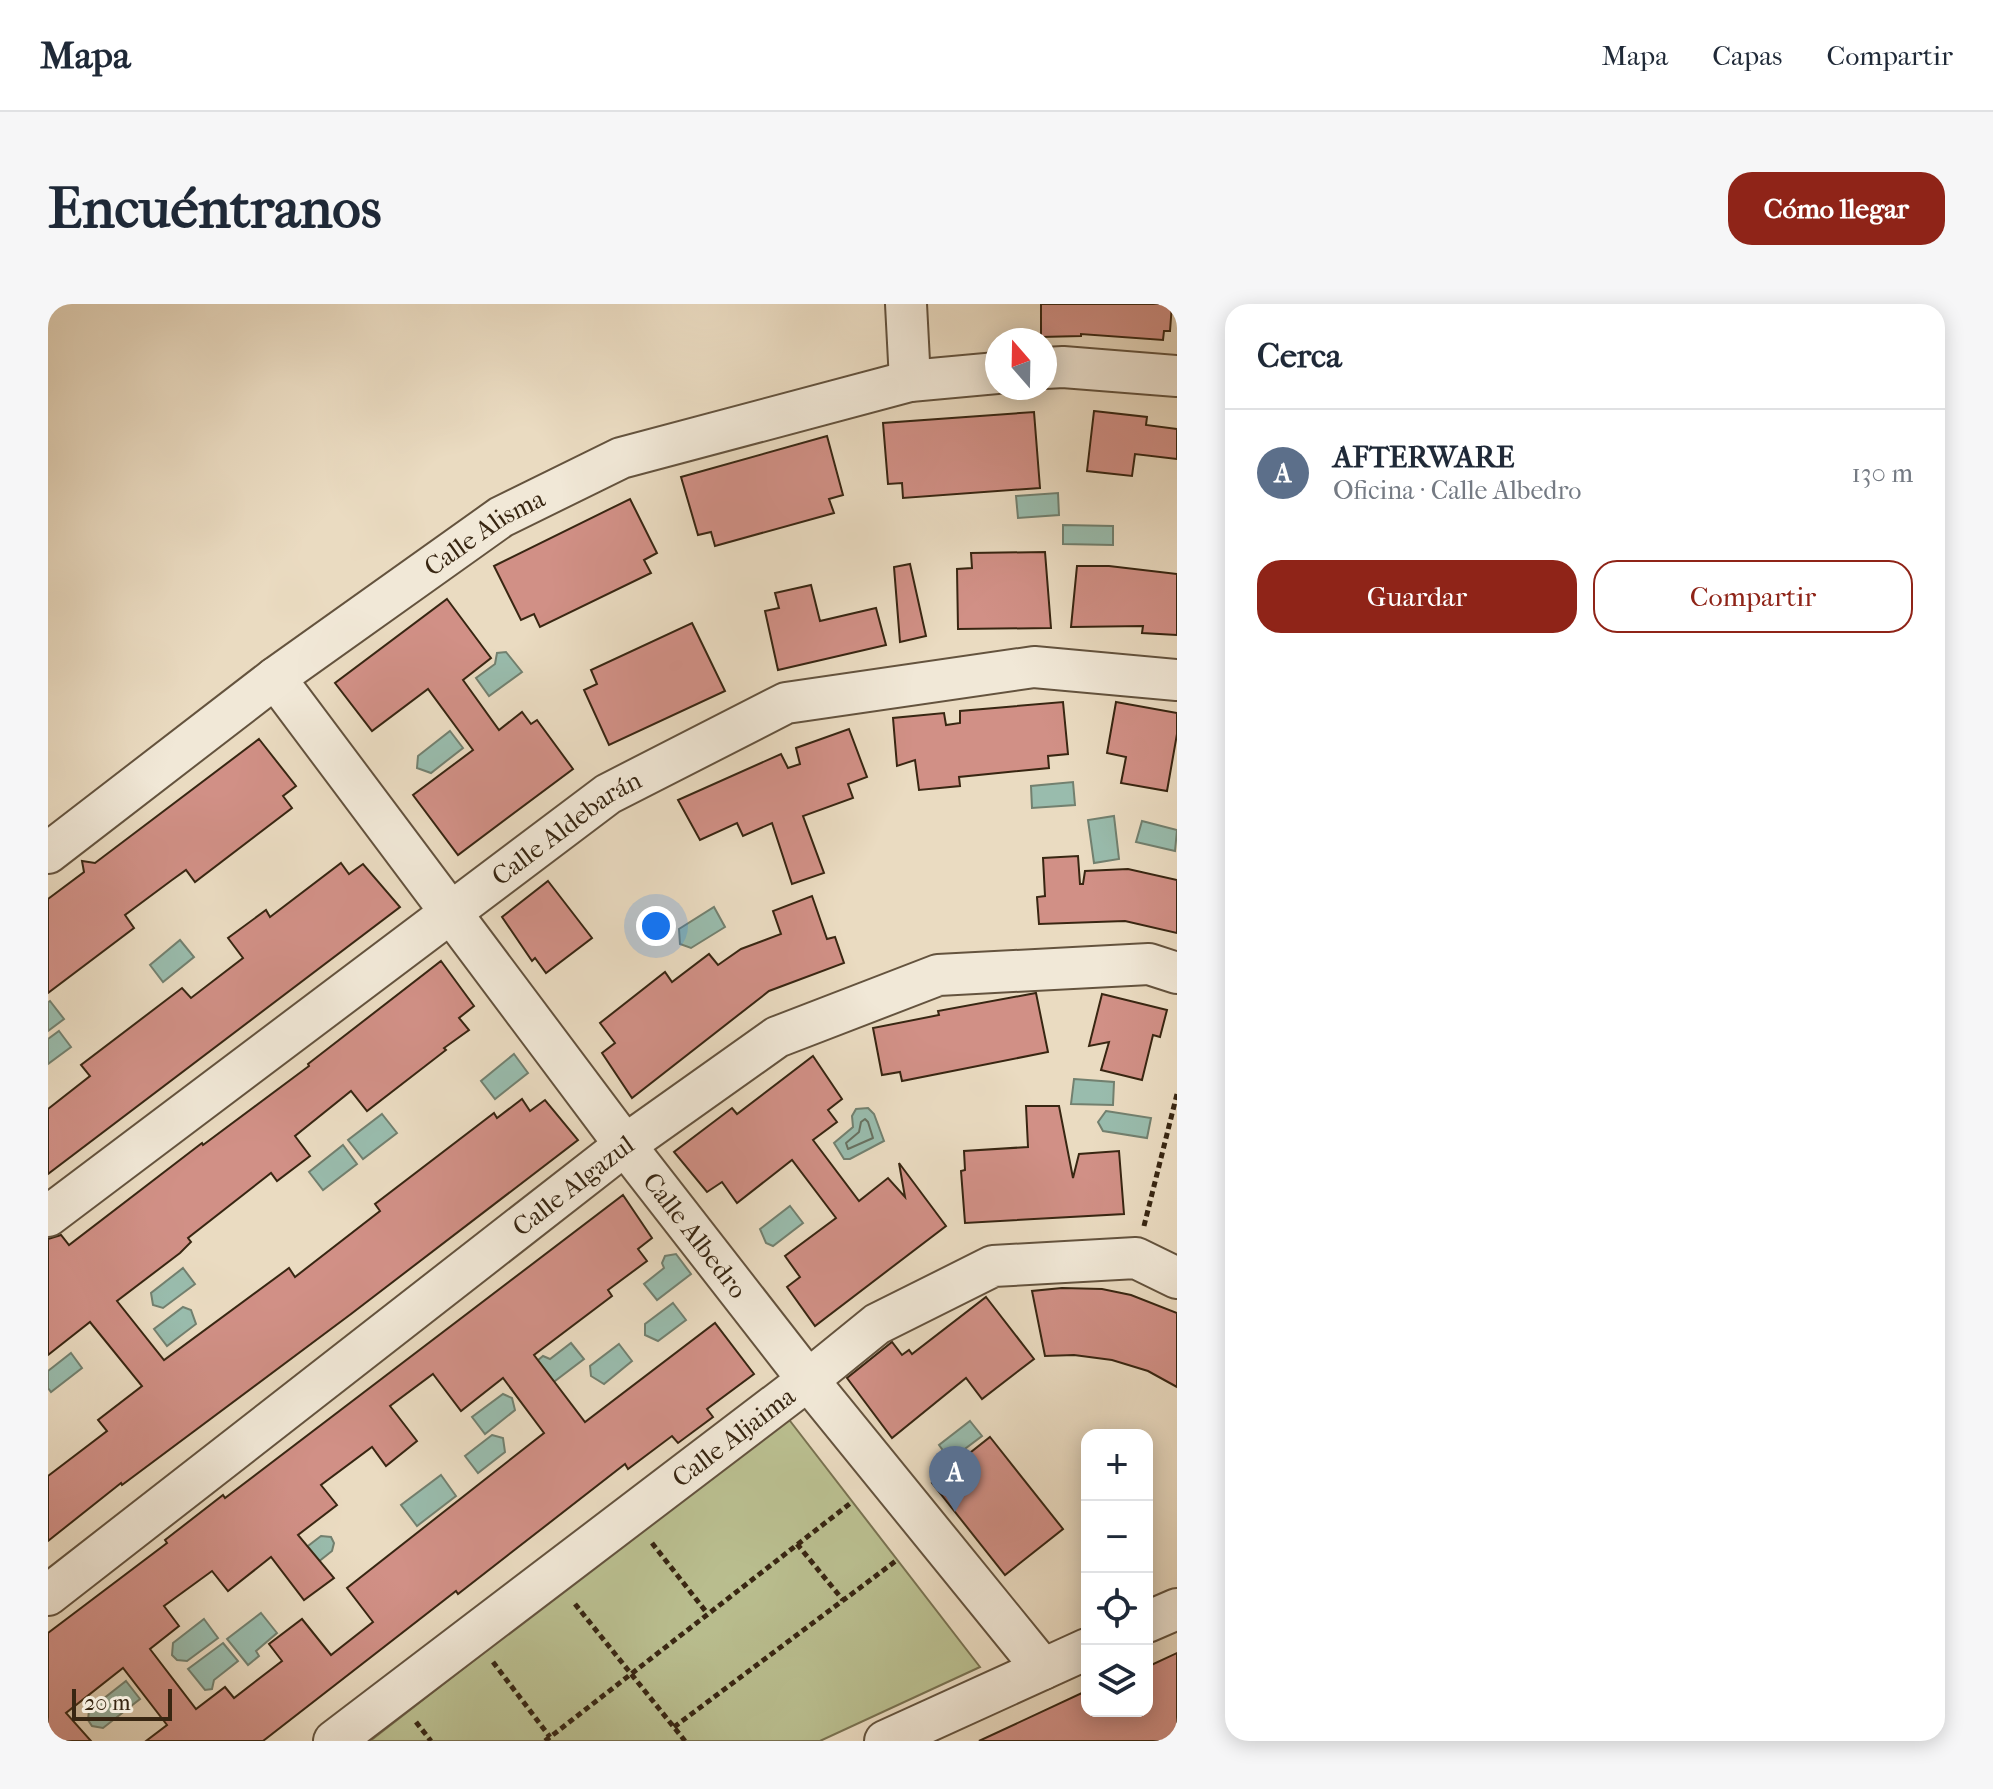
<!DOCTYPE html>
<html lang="es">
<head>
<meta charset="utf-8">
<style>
	body { margin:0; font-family:"IM FELL French Canon",serif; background:#f6f6f7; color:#1f2937 }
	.controls { position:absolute; right:24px; bottom:24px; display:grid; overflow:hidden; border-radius:16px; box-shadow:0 4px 20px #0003 }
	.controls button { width:72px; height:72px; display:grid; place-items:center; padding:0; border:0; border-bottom:2px solid #e0e1e3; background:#fff; color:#1f2937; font:40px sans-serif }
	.compass { position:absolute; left:937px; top:24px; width:72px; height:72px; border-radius:50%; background:#fff; box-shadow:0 4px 20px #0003; rotate:340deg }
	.scale { position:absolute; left:24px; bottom:20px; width:100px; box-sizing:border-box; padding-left:8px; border:4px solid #382612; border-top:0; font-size:22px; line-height:28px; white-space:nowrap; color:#382612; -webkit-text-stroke:6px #f1e8d7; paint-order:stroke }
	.you { position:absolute; left:608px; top:622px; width:28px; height:28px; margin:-20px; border:6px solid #fff; border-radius:50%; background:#1a73e8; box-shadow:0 0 0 12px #1a73e833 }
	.badge { display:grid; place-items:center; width:52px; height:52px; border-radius:50%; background:#8f2418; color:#fff; font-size:26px; font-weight:700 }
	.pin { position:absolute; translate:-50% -66px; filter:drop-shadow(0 2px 4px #0008) }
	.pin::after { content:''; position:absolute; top:42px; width:28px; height:24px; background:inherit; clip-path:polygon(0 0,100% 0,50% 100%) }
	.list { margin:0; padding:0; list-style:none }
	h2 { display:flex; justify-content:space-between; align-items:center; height:104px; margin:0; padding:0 32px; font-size:34px }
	h2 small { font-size:26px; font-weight:400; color:#747a83 }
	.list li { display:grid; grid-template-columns:52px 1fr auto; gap:24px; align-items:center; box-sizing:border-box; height:128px; padding:0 32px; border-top:2px solid #e0e1e3 }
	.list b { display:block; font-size:30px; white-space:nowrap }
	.list p { margin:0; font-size:26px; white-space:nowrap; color:#747a83 }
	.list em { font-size:26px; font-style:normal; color:#747a83 }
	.actions { display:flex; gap:16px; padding:24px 32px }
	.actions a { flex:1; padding:18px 0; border:2px solid #8f2418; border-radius:24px; text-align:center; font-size:28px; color:#8f2418 }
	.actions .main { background:#8f2418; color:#fff }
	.icon { flex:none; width:44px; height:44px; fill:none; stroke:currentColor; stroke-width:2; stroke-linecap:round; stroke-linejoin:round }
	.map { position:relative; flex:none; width:1129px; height:1437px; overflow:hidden; border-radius:24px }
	header { display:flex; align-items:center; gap:48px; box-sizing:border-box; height:112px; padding:0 40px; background:#fff; border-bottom:2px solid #e0e1e3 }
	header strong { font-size:38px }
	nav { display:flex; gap:44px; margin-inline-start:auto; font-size:28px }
	.intro { display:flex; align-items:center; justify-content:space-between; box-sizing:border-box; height:192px; padding:0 48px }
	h1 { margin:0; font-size:56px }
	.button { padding:20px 36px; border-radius:24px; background:#8f2418; color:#fff; font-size:28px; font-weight:700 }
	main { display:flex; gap:48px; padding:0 48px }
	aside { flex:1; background:#fff; border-radius:24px; box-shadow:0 4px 20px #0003 }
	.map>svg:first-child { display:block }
	.green { fill:#babf90; stroke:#797251; stroke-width:2 }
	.water { fill:#99bcad; stroke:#72806f; stroke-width:2 }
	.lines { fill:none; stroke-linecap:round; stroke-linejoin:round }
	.shore { stroke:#687160; stroke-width:2 }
	.building { fill:#d19086; stroke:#382612; stroke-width:2; fill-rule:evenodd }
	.minor-casing { stroke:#64533e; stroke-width:44 }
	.path { stroke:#382612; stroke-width:5; stroke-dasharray:6 4; stroke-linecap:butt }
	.minor { stroke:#f1e8d7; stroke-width:40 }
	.labels { text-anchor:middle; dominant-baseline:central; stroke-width:6; stroke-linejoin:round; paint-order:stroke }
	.street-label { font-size:26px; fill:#382612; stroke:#f1e8d7 }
</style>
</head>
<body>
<header>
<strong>Mapa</strong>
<nav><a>Mapa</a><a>Capas</a><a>Compartir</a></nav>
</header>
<div class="intro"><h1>Encuéntranos</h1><a class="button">Cómo llegar</a></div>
<main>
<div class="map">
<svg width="1129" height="1437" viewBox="0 0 1129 1437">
	<rect width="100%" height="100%" fill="#eadbc1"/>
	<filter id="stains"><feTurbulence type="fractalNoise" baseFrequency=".0025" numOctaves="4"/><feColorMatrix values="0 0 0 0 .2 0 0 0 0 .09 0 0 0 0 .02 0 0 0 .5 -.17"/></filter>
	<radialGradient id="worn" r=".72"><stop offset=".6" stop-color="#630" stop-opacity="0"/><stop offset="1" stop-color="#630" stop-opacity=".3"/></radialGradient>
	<polygon class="green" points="739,1113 932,1363 772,1437 322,1437"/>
	<g class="water">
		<polygon points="1010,189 1011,211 970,214 968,192"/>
		<polygon points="1015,221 1065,222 1065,241 1015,240"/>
		<polygon points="458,348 474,368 441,392 428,374 447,360 449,349"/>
		<polygon points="402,427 415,444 383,469 369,464 370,452"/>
		<polygon points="1025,478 1027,501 984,504 983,482"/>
		<polygon points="1066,512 1071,555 1046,559 1040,516"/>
		<polygon points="1094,517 1129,526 1127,547 1088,538"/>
		<polygon points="666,603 677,623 643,644 632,640 631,625"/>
		<polygon points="132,636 146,653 115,678 102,661"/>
		<polygon points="2,697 16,715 0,727 0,698"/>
		<polygon points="11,727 23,743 0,760 0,735"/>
		<polygon points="466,750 480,769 447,795 433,777"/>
		<polygon points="1026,775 1066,778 1065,801 1023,800"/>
		<polygon points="820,804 826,810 836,837 802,855 796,855 786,839 805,823 804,812 808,805"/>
		<polygon points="1058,807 1103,814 1099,834 1055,827 1050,818"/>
		<polygon points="334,810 349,829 315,855 300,836"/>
		<polygon points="295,841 309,860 275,886 261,868"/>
		<polygon points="742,902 755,919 725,942 718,939 712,925"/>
		<polygon points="628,950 643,970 609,996 596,980 616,964 614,959 617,952"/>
		<polygon points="135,964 147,980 115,1004 105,1001 103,989"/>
		<polygon points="625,999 638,1016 610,1037 597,1031 597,1020"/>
		<polygon points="135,1003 143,1006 148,1020 119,1042 106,1025"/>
		<polygon points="523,1039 536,1055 503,1080 489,1057 495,1052 502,1055"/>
		<polygon points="571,1040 584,1057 556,1080 543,1072 542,1062"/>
		<polygon points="23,1049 34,1064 3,1088 0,1084 0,1067"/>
		<polygon points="455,1090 464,1094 467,1106 437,1130 424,1113"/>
		<polygon points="922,1117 934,1132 902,1156 891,1141"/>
		<polygon points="444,1131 455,1134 457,1148 430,1169 417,1152"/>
		<polygon points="393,1171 408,1192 369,1222 353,1201"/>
		<polygon points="273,1232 283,1233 286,1239 284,1247 255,1270 243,1255"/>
		<polygon points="213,1309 229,1329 208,1347 211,1352 200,1361 179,1335"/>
		<polygon points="156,1315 170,1334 139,1357 129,1356 124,1351 125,1339"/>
		<polygon points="175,1339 190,1357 166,1376 164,1385 157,1386 140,1365"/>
		<polygon points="78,1377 92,1395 55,1424 44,1422 40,1416 41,1406"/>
	</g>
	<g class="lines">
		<polygon class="shore" points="817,815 820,818 825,834 800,845 798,839 811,828 813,818"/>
	</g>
	<g class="building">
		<polygon points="993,0 1124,0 1122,27 1116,27 1115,36 1033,30 1033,32 993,33"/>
		<polygon points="1046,107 1099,113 1098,121 1129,125 1129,155 1087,150 1084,172 1039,167"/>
		<polygon points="986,108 992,184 855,194 854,179 840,180 835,119"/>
		<polygon points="779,132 795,191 781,195 786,209 667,242 663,228 650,231 633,173"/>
		<polygon points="582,195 609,249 596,256 603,269 492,323 486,310 473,316 446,262"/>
		<polygon points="997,248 1003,324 910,325 909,265 924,264 923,249"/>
		<polygon points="862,260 878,332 852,338 846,263"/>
		<polygon points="1029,262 1061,262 1129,270 1129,331 1094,329 1095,322 1023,323"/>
		<polygon points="763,281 772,317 828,304 838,341 730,366 717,307 731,304 727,289"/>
		<polygon points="399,295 443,354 415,376 451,426 474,408 483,420 489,416 525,465 410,551 365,491 425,446 380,385 324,427 287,379"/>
		<polygon points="644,319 677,387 561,441 536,386 549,380 543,366"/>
		<polygon points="1015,398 1020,450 1000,452 1001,464 911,473 912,482 871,486 867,456 849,462 845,414 896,409 898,421 912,419 912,407"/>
		<polygon points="1068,398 1129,409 1129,430 1119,487 1073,479 1078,453 1059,449"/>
		<polygon points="801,425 819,473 800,480 805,494 755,512 776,569 744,580 724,519 695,532 689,519 652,536 630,496 733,450 740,464 752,460 748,444"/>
		<polygon points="211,435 248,482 235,492 244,504 147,578 138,566 124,576 77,611 86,624 0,689 0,595 36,568 34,557 47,559"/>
		<polygon points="1030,552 1032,580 1035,580 1037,567 1080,565 1129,576 1129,629 1077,617 991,620 989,593 997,592 995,554"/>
		<polygon points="293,559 301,570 315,560 352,603 0,870 0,805 42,772 33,761 134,684 143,694 195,654 180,634 218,606 222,613"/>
		<polygon points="500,577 544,634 498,669 487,654 484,657 454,613"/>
		<polygon points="764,592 779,635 787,633 796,659 721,687 584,794 554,749 567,739 552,719 617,668 624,678 661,650 670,661 693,645 733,630 725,607"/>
		<polygon points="393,657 426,702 411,714 421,726 396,744 398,746 319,807 303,787 247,832 262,852 229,877 223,869 140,934 143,938 132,949 69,997 116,1056 241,964 247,973 332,907 327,900 446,809 449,814 474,795 482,807 497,796 530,836 303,1010 74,1181 73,1179 0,1237 0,1172 59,1127 50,1116 94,1082 42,1018 0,1051 0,935 13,931 21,941 154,839 155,841 261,762 260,760"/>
		<polygon points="988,689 1000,748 854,777 852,768 834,771 825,724 891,711 890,707"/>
		<polygon points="1054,690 1119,706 1112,733 1105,731 1094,776 1053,766 1061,738 1041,742"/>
		<polygon points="765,752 794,795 780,806 789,818 765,836 811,897 840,874 857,893 851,859 898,922 767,1022 739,983 752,973 737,952 788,914 744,856 689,899 674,878 659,888 626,848 684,804 689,810"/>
		<polygon points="978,802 1011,802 1025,874 1031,850 1071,847 1076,910 917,919 913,867 917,866 916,847 980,843"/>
		<path d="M575 891 604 934 590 945 599 957 560 986 564 992 486 1051 537 1118 667 1019 706 1070 659 1105 665 1113 630 1139 624 1132 580 1165 577 1160 410 1290 408 1287 215 1437H98L119 1421 75 1364 18 1409 43 1437H0V1329L119 1239 117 1236 175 1191 177 1194ZM385 1070 413 1107 455 1074 496 1129 299 1284 325 1318 283 1351 254 1315 221 1340 234 1357 186 1394 177 1383 148 1405 102 1345 131 1322 116 1302 164 1267 180 1287 223 1253 256 1296 286 1274 250 1231 289 1201 273 1181 324 1143 338 1162 369 1137 342 1102Z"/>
		<polygon points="1014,984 1054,985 1083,991 1129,1009 1129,1083 1100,1067 1064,1056 1026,1051 997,1052 984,987"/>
		<polygon points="938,993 986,1055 934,1095 918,1074 844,1134 799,1074 844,1038 854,1051 861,1046 864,1050"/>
		<polygon points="942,1133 1015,1225 957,1271 884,1179"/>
		<polygon points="1129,1349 1129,1430 1114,1437 931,1437 1036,1388 1039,1407 1099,1407 1099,1363"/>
	</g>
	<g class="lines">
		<defs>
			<g id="minor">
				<polyline points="858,0 862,77"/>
				<polyline points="997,64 1015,63 1129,72"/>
				<path id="s1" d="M227 374 577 841 760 1076 995 1365"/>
				<path id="s2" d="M0 549 227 374 453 213 573 154 862 77 949 69"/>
				<path id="s3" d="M0 912 560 490 738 399 986 363 1129 376"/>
				<path id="s4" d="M0 1291 577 841 729 733 890 671 1101 660 1129 669"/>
				<polyline points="1099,1318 1129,1305"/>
				<path id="s5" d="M286 1437 760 1076 829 1020 945 962 1088 954 1129 974"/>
				<polyline points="837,1437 1039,1345"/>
			</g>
		</defs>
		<use href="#minor" class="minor-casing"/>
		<g class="path">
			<polyline points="1096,922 1129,790"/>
			<polyline points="604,1239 659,1309"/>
			<polyline points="749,1240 795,1296"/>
			<polyline points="527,1300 637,1437"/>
			<polyline points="445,1358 502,1433"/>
			<polyline points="368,1418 383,1437"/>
			<polyline points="626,1423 849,1256"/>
			<polyline points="497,1437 804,1198"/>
		</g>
		<use href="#minor" class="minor"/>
	</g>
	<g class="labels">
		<g class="street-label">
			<text stroke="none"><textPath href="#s2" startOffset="542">Calle Alisma</textPath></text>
			<text stroke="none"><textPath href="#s3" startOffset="648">Calle Aldebarán</textPath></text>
			<text stroke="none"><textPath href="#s4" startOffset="666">Calle Algazul</textPath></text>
			<text stroke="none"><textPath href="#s1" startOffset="698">Calle Albedro</textPath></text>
			<text stroke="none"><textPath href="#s5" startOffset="502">Calle Aljaima</textPath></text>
		</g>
	</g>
	<rect width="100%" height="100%" filter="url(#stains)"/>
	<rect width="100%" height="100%" fill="url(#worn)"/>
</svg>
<div class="controls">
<button>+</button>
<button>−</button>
<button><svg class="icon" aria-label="locate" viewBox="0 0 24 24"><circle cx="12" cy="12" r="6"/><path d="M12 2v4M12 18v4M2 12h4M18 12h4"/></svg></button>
<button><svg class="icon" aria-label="layers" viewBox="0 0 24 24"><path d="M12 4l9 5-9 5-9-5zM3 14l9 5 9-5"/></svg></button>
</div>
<svg class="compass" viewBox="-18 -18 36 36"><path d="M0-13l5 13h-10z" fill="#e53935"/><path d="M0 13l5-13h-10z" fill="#747a83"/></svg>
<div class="scale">20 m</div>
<div class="you"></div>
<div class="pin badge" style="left:907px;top:1208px;background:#5c6f8a">A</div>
</div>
<aside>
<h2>Cerca<small></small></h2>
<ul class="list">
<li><span class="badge" style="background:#5c6f8a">A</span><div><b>AFTERWARE</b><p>Oficina · Calle Albedro</p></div><em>130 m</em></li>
</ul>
<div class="actions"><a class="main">Guardar</a><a>Compartir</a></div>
</aside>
</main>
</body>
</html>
